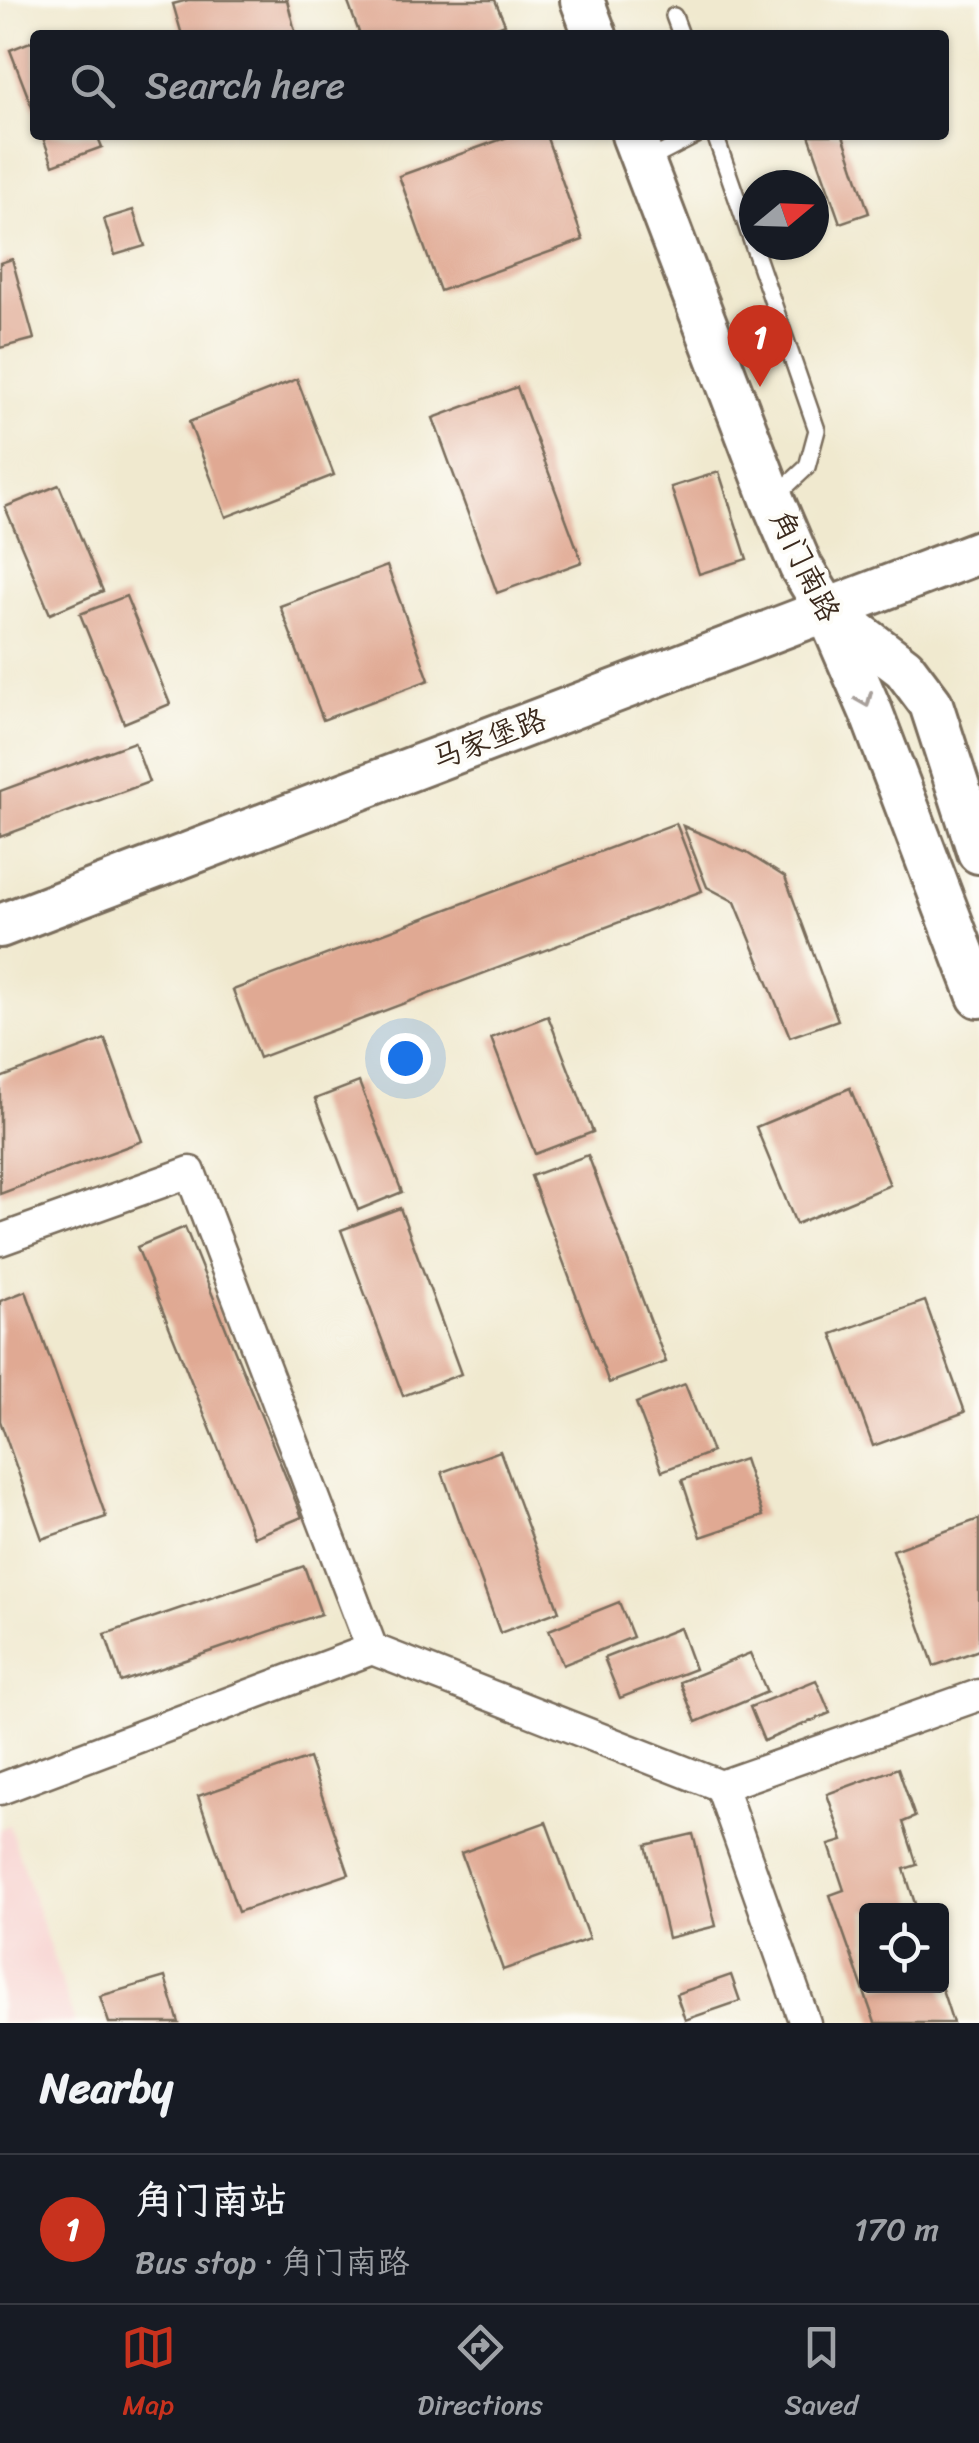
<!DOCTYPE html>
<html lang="en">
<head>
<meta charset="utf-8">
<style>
	body { margin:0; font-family:Sriracha,"LXGW WenKai TC",sans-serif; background:#20242c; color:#f1f3f6 }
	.controls { position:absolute; right:30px; bottom:30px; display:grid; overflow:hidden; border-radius:10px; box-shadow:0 2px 8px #0004 }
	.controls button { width:90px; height:90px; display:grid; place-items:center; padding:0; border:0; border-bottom:2px solid #363941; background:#171b24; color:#f1f3f6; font:50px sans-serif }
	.compass { position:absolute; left:739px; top:170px; width:90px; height:90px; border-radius:50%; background:#171b24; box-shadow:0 2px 8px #0004; rotate:71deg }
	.you { position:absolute; left:405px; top:1058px; width:35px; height:35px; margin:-25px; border:8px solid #fff; border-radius:50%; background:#1a73e8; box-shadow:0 0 0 15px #1a73e833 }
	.badge { display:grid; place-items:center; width:65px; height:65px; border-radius:50%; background:#c8321e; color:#fff; font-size:32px; font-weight:700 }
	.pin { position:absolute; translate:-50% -82px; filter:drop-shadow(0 2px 5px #0008) }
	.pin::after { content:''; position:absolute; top:52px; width:35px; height:30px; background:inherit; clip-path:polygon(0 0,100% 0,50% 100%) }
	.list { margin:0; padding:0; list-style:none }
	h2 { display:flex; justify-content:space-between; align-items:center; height:130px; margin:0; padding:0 40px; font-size:42px }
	h2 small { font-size:32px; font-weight:400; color:#9ea1a6 }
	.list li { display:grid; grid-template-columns:65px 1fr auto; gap:30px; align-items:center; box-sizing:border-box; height:150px; padding:0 40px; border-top:2px solid #363941 }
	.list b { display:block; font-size:38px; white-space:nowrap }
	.list p { margin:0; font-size:32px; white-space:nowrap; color:#9ea1a6 }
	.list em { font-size:32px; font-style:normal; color:#9ea1a6 }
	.icon { flex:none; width:55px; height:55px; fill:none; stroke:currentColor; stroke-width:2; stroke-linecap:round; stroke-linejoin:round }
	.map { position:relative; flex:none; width:979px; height:2023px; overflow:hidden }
	.search { position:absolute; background:#171b24; box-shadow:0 2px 8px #0004; left:30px; right:30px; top:30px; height:110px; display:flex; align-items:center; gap:25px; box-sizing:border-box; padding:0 35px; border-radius:10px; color:#9ea1a6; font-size:38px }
	.sheet { height:280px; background:#171b24 }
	nav { display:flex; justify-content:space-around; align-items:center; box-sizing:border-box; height:140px; border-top:2px solid #363941; background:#171b24; font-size:28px; color:#9ea1a6 }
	nav a { display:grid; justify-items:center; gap:5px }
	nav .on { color:#c8321e }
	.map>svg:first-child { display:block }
	.built { fill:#f7d0ce }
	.building { fill:#e0a993 }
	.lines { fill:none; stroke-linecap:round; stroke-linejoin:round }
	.lane-casing { stroke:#7a6d5c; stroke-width:20 }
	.street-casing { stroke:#7a6d5c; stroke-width:35 }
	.secondary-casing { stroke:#7a6d5c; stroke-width:48 }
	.lane { stroke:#fff; stroke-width:15 }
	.street { stroke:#fff; stroke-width:30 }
	.secondary { stroke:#fff; stroke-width:42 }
	.oneway { stroke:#a79f9a }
	.labels { text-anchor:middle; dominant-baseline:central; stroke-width:8; stroke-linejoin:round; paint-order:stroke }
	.street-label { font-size:30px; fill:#3b2a1e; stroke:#fdfcf7 }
</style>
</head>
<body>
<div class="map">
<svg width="979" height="2023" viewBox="0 0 979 2023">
	<rect width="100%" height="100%" fill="#fdfcf7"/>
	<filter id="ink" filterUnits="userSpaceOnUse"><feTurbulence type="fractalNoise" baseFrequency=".01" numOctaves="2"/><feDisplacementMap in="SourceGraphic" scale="20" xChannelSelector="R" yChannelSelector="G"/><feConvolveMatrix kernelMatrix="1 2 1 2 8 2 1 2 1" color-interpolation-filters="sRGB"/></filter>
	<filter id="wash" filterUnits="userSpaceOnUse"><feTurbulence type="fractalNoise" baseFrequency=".0048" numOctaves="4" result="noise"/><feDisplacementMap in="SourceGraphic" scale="40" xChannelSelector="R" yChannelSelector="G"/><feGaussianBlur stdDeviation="2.25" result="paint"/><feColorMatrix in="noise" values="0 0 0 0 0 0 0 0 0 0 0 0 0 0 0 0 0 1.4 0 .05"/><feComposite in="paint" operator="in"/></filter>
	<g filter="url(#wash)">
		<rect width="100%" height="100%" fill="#f0e9cf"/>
		<polygon class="built" points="9,1825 75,2023 0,2023 0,1829"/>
		<g id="blocks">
			<g class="building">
				<polygon points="188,0 287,0 296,35 182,35 173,4"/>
				<polygon points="347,0 495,0 505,24 477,35 360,35"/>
				<polygon points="35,40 35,115 10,50"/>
				<polygon points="42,135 97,135 102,147 53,165"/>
				<polygon points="513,135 546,135 583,240 440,291 399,176"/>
				<polygon points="809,135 843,135 869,213 840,223"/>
				<polygon points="133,210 145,246 115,255 104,219"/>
				<polygon points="12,259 34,339 0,348 0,263"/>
				<polygon points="297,379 334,475 226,517 189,422"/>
				<polygon points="517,387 582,562 497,593 433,418"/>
				<polygon points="719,472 747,559 699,574 671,487"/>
				<polygon points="59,485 103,591 50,614 5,507"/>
				<polygon points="387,566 429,680 323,720 280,606"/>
				<polygon points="126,596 170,704 124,723 80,614"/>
				<polygon points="134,742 149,782 0,837 0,791"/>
				<polygon points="676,823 702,891 259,1058 233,990"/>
				<polygon points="683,826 747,853 785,877 838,1020 790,1037 735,902 707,887"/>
				<polygon points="548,1016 593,1132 535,1154 491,1038"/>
				<polygon points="105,1039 142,1141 0,1194 0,1078"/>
				<polygon points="359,1082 402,1192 358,1210 315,1099"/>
				<polygon points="850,1088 890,1185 796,1224 756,1127"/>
				<polygon points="588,1155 666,1362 609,1383 531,1176"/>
				<polygon points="400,1208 461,1374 403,1396 341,1230"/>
				<polygon points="185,1227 302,1517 254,1537 137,1247"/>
				<polygon points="26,1291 106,1517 42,1539 0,1421 0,1301"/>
				<polygon points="925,1301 965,1412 873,1446 832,1334"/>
				<polygon points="685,1384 712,1452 662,1471 636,1403"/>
				<polygon points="500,1451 559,1611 500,1633 442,1472"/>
				<polygon points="744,1459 763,1516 701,1537 682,1480"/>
				<polygon points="979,1519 979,1650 934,1666 893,1550"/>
				<polygon points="304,1566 321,1614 121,1682 105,1634"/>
				<polygon points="619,1602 633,1637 563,1665 549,1630"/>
				<polygon points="680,1628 695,1669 620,1698 604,1658"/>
				<polygon points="750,1653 767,1692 696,1722 680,1682"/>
				<polygon points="816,1680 830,1713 764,1741 750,1707"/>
				<polygon points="309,1758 349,1874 238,1912 198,1796"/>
				<polygon points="898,1768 915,1817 903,1822 917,1865 904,1869 917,1910 866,1910 866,1986 941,1986 953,2023 875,2023 830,1895 844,1890 829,1845 843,1841 827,1794"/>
				<polygon points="546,1822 589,1939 503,1970 461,1853"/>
				<polygon points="693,1834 716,1926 668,1938 646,1845"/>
				<polygon points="731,1975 740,2001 685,2020 676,1994"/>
				<polygon points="165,1977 179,2023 109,2023 100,1996"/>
			</g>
		</g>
	</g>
	<g filter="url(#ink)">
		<use href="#blocks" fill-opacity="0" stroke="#7a6d5c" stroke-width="2.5"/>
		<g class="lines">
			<defs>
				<g id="lane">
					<polyline points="674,16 681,35"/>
					<polyline points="715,135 817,430 807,467 777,495"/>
					<polyline points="647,161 697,135"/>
				</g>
				<g id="street">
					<polyline points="0,1240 190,1172 372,1649 721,1786 979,1695"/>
					<polyline points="721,1786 805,2023"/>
					<polyline points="0,1789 372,1649"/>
				</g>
				<g id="secondary">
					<polyline points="582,0 595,35"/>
					<polyline points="633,135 772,499 801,567 827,610 871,712 979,996"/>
					<polyline points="832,613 904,668 931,704 979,852"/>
					<polyline points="0,926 979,552"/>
				</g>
			</defs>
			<use href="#lane" class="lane-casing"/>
			<use href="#street" class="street-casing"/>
			<use href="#secondary" class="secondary-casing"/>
			<use href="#lane" class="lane"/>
			<use href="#street" class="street"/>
			<use href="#secondary" class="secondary"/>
		</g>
		<defs><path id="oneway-chevron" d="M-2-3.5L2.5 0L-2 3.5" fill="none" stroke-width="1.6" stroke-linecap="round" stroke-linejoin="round" transform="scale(2.5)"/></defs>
		<use class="oneway" href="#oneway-chevron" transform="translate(865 700) rotate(67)"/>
	</g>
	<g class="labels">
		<g class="street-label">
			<text transform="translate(805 566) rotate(64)">角门南路</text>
			<text transform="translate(489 739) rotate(-21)">马家堡路</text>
		</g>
	</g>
</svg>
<div class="controls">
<button><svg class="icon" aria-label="locate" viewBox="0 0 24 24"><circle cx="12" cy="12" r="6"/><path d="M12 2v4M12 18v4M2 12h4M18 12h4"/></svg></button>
</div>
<svg class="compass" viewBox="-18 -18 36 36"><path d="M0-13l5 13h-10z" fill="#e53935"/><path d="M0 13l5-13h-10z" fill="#9ea1a6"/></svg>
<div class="you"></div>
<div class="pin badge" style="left:760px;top:387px">1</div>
<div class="search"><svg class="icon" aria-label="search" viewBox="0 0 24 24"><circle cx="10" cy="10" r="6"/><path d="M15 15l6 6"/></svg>Search here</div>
</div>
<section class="sheet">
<h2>Nearby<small></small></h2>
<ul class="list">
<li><span class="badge">1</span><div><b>角门南站</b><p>Bus stop · 角门南路</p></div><em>170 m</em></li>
</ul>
</section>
<nav>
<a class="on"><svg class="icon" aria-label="map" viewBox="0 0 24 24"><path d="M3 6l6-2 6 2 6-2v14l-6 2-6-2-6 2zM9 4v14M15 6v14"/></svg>Map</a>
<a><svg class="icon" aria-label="directions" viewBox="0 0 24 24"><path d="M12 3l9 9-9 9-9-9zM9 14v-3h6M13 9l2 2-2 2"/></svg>Directions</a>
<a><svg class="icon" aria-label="saved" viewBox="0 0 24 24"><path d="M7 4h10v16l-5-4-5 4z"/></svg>Saved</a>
</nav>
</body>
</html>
